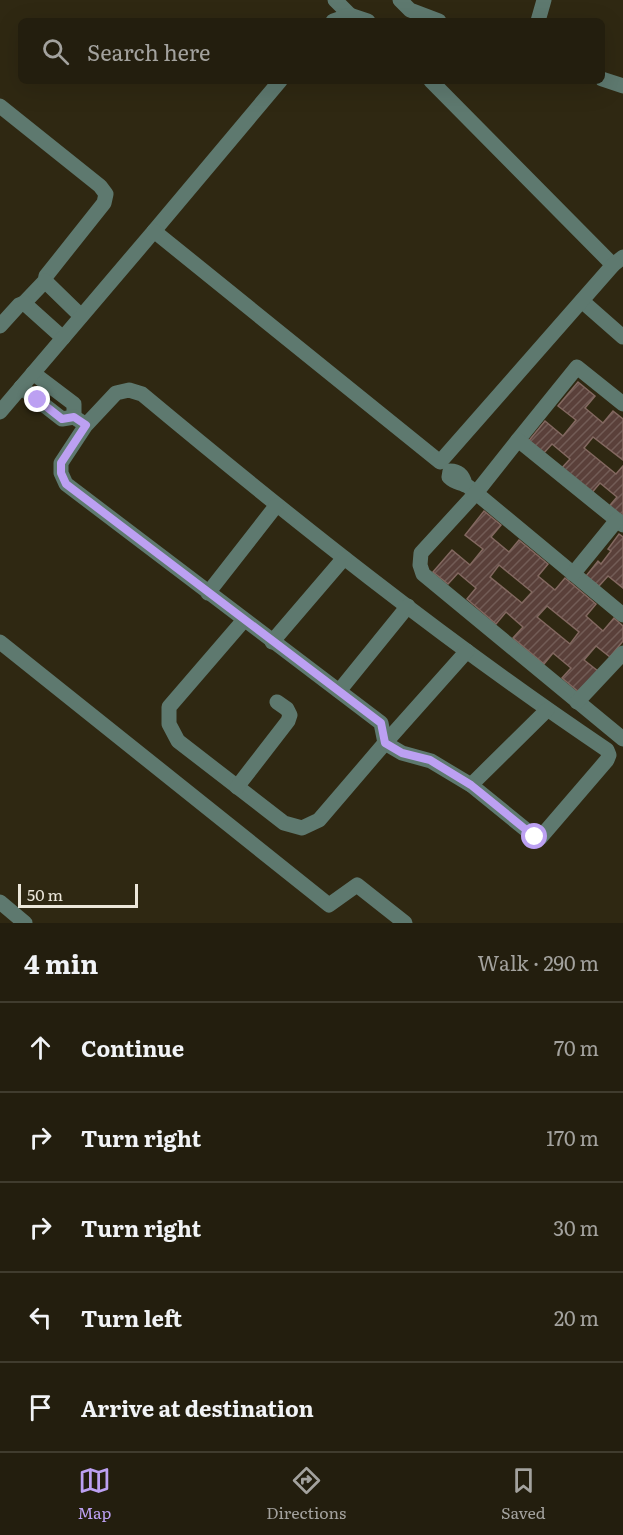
<!DOCTYPE html>
<html lang="en">
<head>
<meta charset="utf-8">
<style>
	body { margin:0; font-family:Literata,serif; background:#2f2b1c; color:#f1f3f6 }
	.scale { position:absolute; left:18px; bottom:15px; width:120px; box-sizing:border-box; padding-left:6px; border:3px solid #ece7da; border-top:0; font-size:16px; line-height:21px; white-space:nowrap; color:#ece7da; -webkit-text-stroke:4px #2f2812; paint-order:stroke }
	.stop { position:absolute; width:18px; height:18px; margin:-14px; border:4px solid #bca0f2; border-radius:50%; background:#fff }
	.stop.end { background:#bca0f2; border-color:#fff; box-shadow:0 2px 6px #0008 }
	.list { margin:0; padding:0; list-style:none }
	h2 { display:flex; justify-content:space-between; align-items:center; height:78px; margin:0; padding:0 24px; font-size:26px }
	h2 small { font-size:20px; font-weight:400; color:#a3a29e }
	.list li { display:grid; grid-template-columns:39px 1fr auto; gap:18px; align-items:center; box-sizing:border-box; height:90px; padding:0 24px; border-top:2px solid #403c2e }
	.list b { display:block; font-size:22px; white-space:nowrap }
	.list em { font-size:20px; font-style:normal; color:#a3a29e }
	.icon { flex:none; width:33px; height:33px; fill:none; stroke:currentColor; stroke-width:2; stroke-linecap:round; stroke-linejoin:round }
	.map { position:relative; flex:none; width:623px; height:923px; overflow:hidden }
	.search { position:absolute; background:#231e0e; box-shadow:0 6px 24px #0002; left:18px; right:18px; top:18px; height:66px; display:flex; align-items:center; gap:15px; box-sizing:border-box; padding:0 21px; border-radius:9px; color:#a3a29e; font-size:22px }
	.sheet { height:528px; background:#231e0e }
	nav { display:flex; justify-content:space-around; align-items:center; box-sizing:border-box; height:84px; border-top:2px solid #403c2e; background:#231e0e; font-size:16px; color:#a3a29e }
	nav a { display:grid; justify-items:center; gap:3px }
	nav .on { color:#bca0f2 }
	.map>svg:first-child { display:block }
	.building { fill:url(#building-hatch); stroke:#836860; stroke-width:1.5; fill-rule:evenodd }
	.lines { fill:none; stroke-linecap:round; stroke-linejoin:round }
	.minor { stroke:#5e796f; stroke-width:15 }
	.route { stroke:#bca0f2; stroke-width:8 }
</style>
</head>
<body>
<div class="map">
<svg width="623" height="923" viewBox="0 0 623 923">
	<defs>
		<pattern id="building-hatch" width="6" height="6" patternUnits="userSpaceOnUse" patternTransform="scale(1.5)"><rect width="6" height="6" fill="#5a403a"/><path d="M-1 1l2-2M0 6l6-6M5 7l2-2" fill="none" stroke="#725c56"/></pattern>
	</defs>
	<rect width="100%" height="100%" fill="#2f2812"/>
	<g class="building">
		<polygon points="578,382 595,396 585,408 603,423 613,411 623,419 623,460 593,437 584,448 616,474 623,466 623,522 607,509 617,497 600,483 590,495 560,470 570,459 552,444 542,455 527,443 545,421 563,436 576,420 558,406"/>
		<path d="M484 511 501 525 491 537 509 552 519 540 548 564 538 576 555 590 565 578 596 604 586 616 603 631 614 618 623 626V641L610 657 596 646 584 660 598 671 580 693 562 678 571 668 553 653 544 664 513 638 523 627 506 612 496 624 467 599 476 588 458 573 448 584 433 572 452 550 470 565 483 549 465 535ZM499 565 532 592 522 603 490 577ZM547 606 579 632 570 644 537 617Z"/>
		<polygon points="619,534 623,537 623,588 608,576 599,586 586,576 598,561 601,564 611,551 608,549"/>
	</g>
	<g class="lines">
		<g class="minor">
			<polyline points="335,0 350,15"/>
			<polyline points="400,0 410,10 439,21"/>
			<polyline points="333,21 350,15 368,21"/>
			<polyline points="538,21 544,0"/>
			<polyline points="602,79 623,86"/>
			<polyline points="431,81 613,265"/>
			<polyline points="0,106 100,186 106,194 104,203 46,276 45,281 24,303"/>
			<polyline points="154,231 280,81"/>
			<polyline points="45,281 81,316"/>
			<polyline points="582,301 623,337"/>
			<polyline points="0,326 19,305 24,303 63,338"/>
			<polyline points="33,373 74,404 74,417"/>
			<path d="M21 387 62 419 74 417 86 425 61 463V473L66 484 381 723 385 743 402 753 431 761 471 785 535 837 540 838 607 760 609 755 607 750C445 641 292 519 142 394L129 390 116 393 86 425"/>
			<polyline points="0,412 154,231 440,462 613,265 623,257"/>
			<polyline points="518,440 577,367 623,404"/>
			<path d="M465 484C463 476 459 471 450 471L449 477C455 483 459 482 465 485 469 486 473 491 476 493L623 615"/>
			<polyline points="623,525 518,440 476,493 421,553 420,565 423,574 623,739"/>
			<polyline points="573,574 617,520"/>
			<polyline points="208,593 276,506"/>
			<polyline points="244,620 169,707 169,724 178,741 284,823 302,828 319,820 385,743 467,651"/>
			<polyline points="0,642 329,905 357,885 405,923"/>
			<polyline points="272,642 344,558"/>
			<polyline points="339,691 408,606"/>
			<polyline points="577,702 623,653"/>
			<polyline points="471,785 547,710"/>
			<polyline points="237,787 288,721 290,715 287,709 277,702"/>
			<polyline points="0,902 25,923"/>
		</g>
	</g>
	<g class="lines">
		<polyline class="route" points="38,400 62,419 74,417 86,425 61,463 61,473 66,484 381,723 385,743 402,753 430,760 471,785 535,837"/>
	</g>
</svg>
<div class="scale">50 m</div>
<div class="stop" style="left:535px;top:837px"></div>
<div class="stop end" style="left:38px;top:400px"></div>
<div class="search"><svg class="icon" aria-label="search" viewBox="0 0 24 24"><circle cx="10" cy="10" r="6"/><path d="M15 15l6 6"/></svg>Search here</div>
</div>
<section class="sheet">
<h2>4 min<small>Walk · 290 m</small></h2>
<ul class="list">
<li><svg class="icon" aria-label="ahead" viewBox="0 0 24 24"><path d="M12 20V5M6 11l6-6 6 6"/></svg><div><b>Continue</b></div><em>70 m</em></li>
<li><svg class="icon" aria-label="right" viewBox="0 0 24 24"><path d="M7 20v-9h11M14 6l5 5-5 5"/></svg><div><b>Turn right</b></div><em>170 m</em></li>
<li><svg class="icon" aria-label="right" viewBox="0 0 24 24"><path d="M7 20v-9h11M14 6l5 5-5 5"/></svg><div><b>Turn right</b></div><em>30 m</em></li>
<li><svg class="icon" aria-label="left" viewBox="0 0 24 24"><path d="M17 20v-9H6M10 6l-5 5 5 5"/></svg><div><b>Turn left</b></div><em>20 m</em></li>
<li><svg class="icon" aria-label="arrive" viewBox="0 0 24 24"><path d="M6 21V4h12l-3 4 3 4H6"/></svg><div><b>Arrive at destination</b></div></li>
</ul>
</section>
<nav>
<a class="on"><svg class="icon" aria-label="map" viewBox="0 0 24 24"><path d="M3 6l6-2 6 2 6-2v14l-6 2-6-2-6 2zM9 4v14M15 6v14"/></svg>Map</a>
<a><svg class="icon" aria-label="directions" viewBox="0 0 24 24"><path d="M12 3l9 9-9 9-9-9zM9 14v-3h6M13 9l2 2-2 2"/></svg>Directions</a>
<a><svg class="icon" aria-label="saved" viewBox="0 0 24 24"><path d="M7 4h10v16l-5-4-5 4z"/></svg>Saved</a>
</nav>
</body>
</html>
